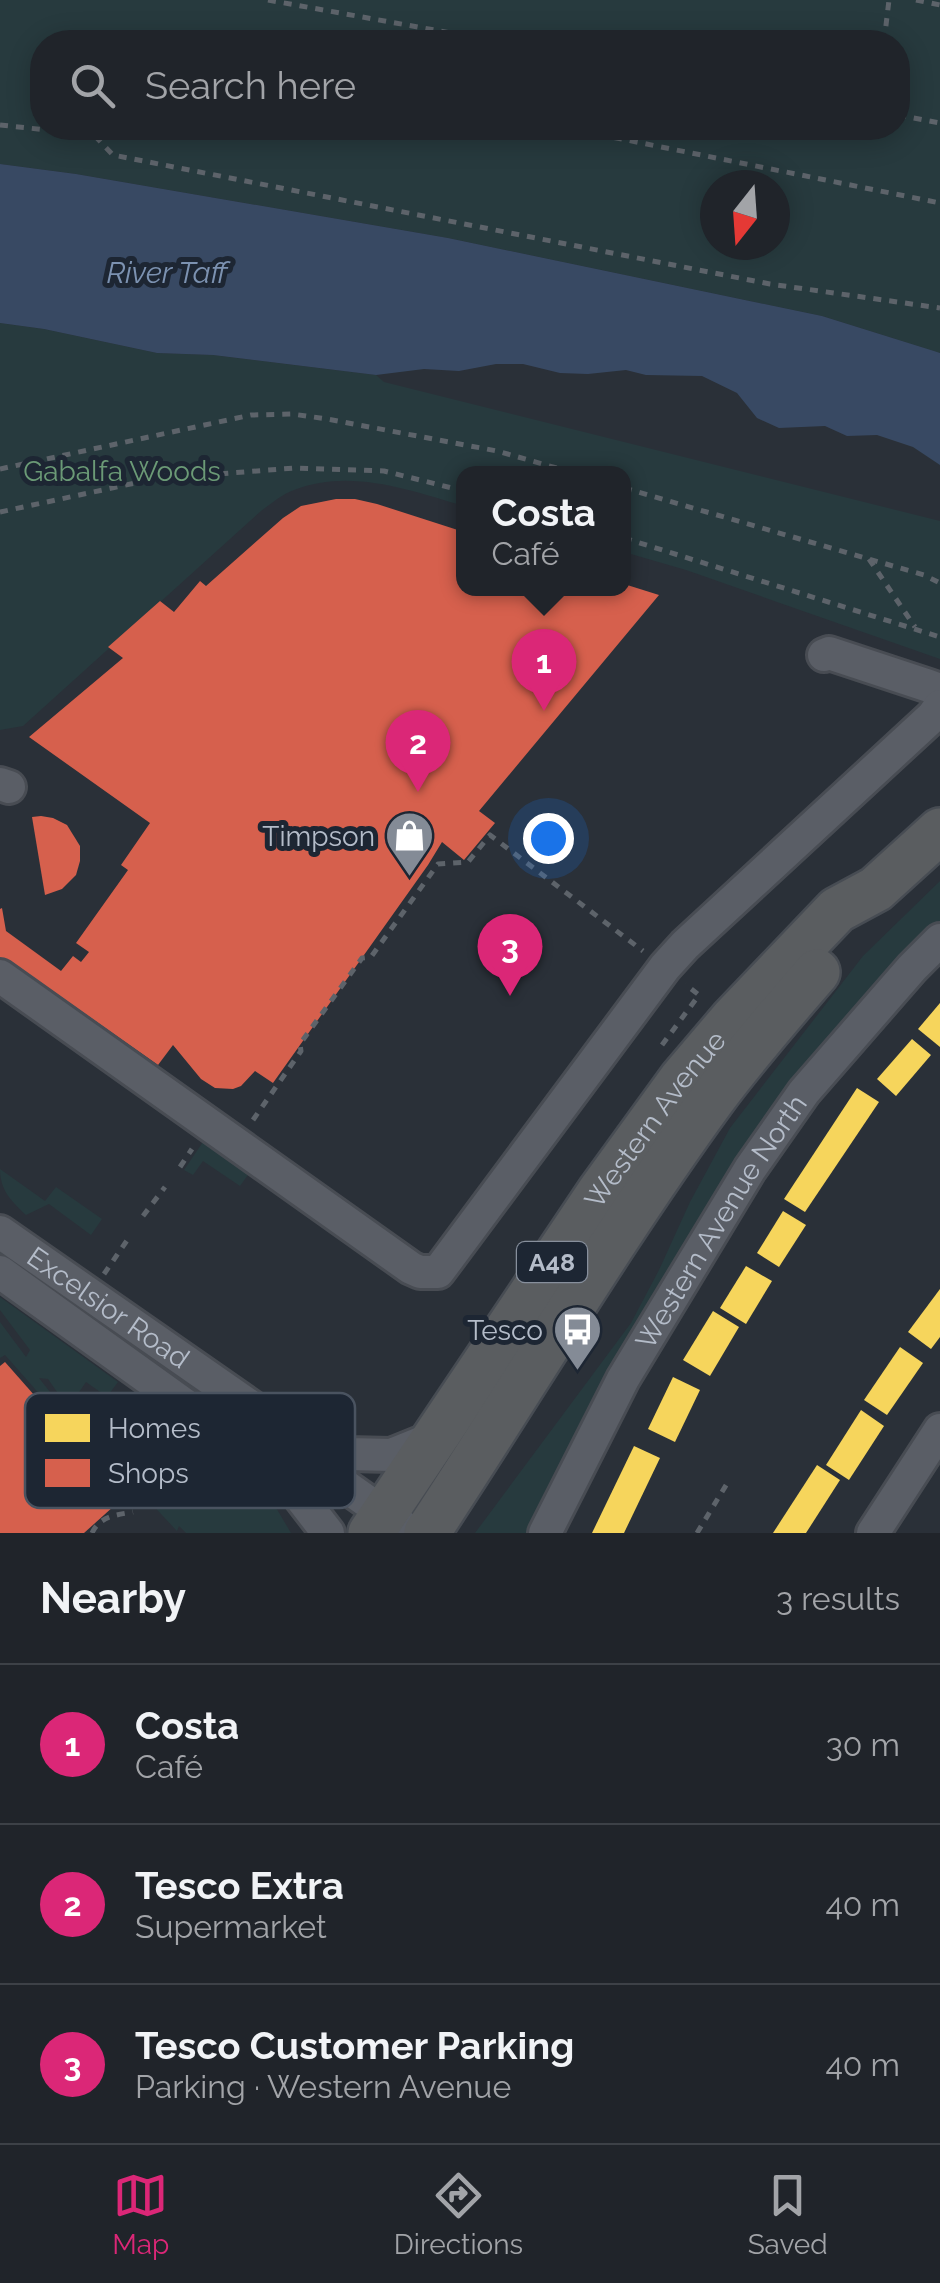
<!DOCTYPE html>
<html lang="en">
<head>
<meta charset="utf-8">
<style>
	body { margin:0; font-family:Raleway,sans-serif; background:#282c32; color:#f1f3f6 }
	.compass { position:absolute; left:700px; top:170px; width:90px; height:90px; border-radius:50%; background:#20242a; box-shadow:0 5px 25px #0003; rotate:197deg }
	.you { position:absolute; left:548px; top:838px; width:35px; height:35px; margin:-25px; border:8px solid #fff; border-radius:50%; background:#1a73e8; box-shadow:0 0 0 15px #1a73e833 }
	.badge { display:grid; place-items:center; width:65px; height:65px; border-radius:50%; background:#db2777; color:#fff; font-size:32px; font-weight:700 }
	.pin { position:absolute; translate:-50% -82px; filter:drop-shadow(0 2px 5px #0008) }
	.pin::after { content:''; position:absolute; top:52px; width:35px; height:30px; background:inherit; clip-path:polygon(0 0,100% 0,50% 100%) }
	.popup { position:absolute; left:456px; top:466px; width:175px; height:130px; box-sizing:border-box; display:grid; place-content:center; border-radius:20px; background:#20242a; filter:drop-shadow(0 2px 8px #0005); font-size:32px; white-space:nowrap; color:#a2a4a8 }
	.popup b { font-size:38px; color:#f1f3f6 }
	.popup::after { content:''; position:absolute; left:50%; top:100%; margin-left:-20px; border:20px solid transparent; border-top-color:#20242a }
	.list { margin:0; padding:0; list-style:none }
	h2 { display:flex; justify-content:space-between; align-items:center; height:130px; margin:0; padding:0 40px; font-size:42px }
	h2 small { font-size:32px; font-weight:400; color:#a2a4a8 }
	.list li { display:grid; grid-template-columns:65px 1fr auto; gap:30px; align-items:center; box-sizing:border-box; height:160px; padding:0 40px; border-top:2px solid #3d4147 }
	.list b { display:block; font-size:38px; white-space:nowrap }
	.list p { margin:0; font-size:32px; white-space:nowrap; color:#a2a4a8 }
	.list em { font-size:32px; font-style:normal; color:#a2a4a8 }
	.icon { flex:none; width:55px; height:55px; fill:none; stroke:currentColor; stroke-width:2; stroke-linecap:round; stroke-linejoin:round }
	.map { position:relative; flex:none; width:940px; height:1533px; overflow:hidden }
	.search { position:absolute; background:#20242a; box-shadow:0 5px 25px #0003; left:30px; right:30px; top:30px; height:110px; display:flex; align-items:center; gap:25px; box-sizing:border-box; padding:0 35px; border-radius:40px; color:#a2a4a8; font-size:38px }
	.sheet { height:610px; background:#20242a }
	nav { display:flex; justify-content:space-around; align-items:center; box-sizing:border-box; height:140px; border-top:2px solid #3d4147; background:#20242a; font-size:28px; color:#a2a4a8 }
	nav a { display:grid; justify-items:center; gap:5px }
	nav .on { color:#db2777 }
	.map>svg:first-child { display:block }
	.green { fill:#273a3e; fill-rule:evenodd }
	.water { fill:#384963 }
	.homes { fill:#f6d55c }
	.shops { fill:#d6604d }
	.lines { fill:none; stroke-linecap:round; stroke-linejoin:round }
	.minor-casing { stroke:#484c53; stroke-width:38 }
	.highway-casing { stroke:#474c53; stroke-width:50 }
	.path { stroke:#5d636a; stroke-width:5; stroke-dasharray:8 8; stroke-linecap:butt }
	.minor { stroke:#5a5e66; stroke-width:32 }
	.highway { stroke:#5a5d60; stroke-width:45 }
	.labels { text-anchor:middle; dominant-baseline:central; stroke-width:10; stroke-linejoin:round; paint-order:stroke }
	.shield { fill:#1d2633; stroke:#878f9c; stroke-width:2.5 }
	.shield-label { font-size:25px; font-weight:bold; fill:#b4bcc9 }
	.park-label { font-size:28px; fill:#6b9a76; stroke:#1d2633 }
	.poi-label { font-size:28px; fill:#b4bcc9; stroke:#1d2633; text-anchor:end }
	.street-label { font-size:28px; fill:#b4bcc9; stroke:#1d2633 }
	.water-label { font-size:30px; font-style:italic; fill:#7c92b1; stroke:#1d2633 }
	.key { fill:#1d2633; stroke:#4a5360; stroke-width:2.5 }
	.key-label { font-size:28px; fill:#b4bcc9 }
</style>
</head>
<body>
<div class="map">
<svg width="940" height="1533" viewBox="0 0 940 1533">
	<rect width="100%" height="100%" fill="#2a3038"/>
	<g class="green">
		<path d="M0 0H940V353L822 316 448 238 76 174 0 164ZM42 42H898V128H42ZM715 185H775V245H715Z"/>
		<path d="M0 323 44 329 157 353 213 355 376 375 384 382 940 521V659L686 570 624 552V473H464V506C409 490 350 468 294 490 282 494 271 504 261 511L23 726 0 730Z"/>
		<polygon points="940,881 940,934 854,1030 534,1533 475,1533 631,1323 659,1270 690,1202 730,1128 863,956"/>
		<polygon points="205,1139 250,1172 240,1186 203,1161 193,1175 184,1170"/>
		<path d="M0 1169 45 1201 56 1187 102 1219 91 1235 49 1204 26 1215C11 1201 0 1190 0 1169Z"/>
		<polygon points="0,1297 118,1382 109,1394 103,1394 86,1382 71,1404 102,1426 104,1441 120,1453 115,1460 145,1481 156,1466 178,1481 188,1468 174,1457 187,1440 136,1403 125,1418 117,1417 133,1393 209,1450 210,1461 195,1478 200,1481 226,1471 233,1471 235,1477 235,1496 244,1493 247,1483 252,1482 275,1506 291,1533 186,1533 179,1526 177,1531 176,1530 148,1500 161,1499 162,1493 146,1490 130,1480 71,1412 48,1379 39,1378 97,1452 94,1456 5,1355 0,1358 0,1322 26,1357 30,1350 0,1310"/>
	</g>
	<polygon class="water" points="0,164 76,174 448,238 822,316 934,351 940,353 940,465 913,447 877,435 847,436 825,426 779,428 757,418 737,393 702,376 646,375 626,370 588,374 560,373 523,364 496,364 459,371 424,369 376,375 213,355 157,353 44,329 0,323"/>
	<g class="homes">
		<polygon points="940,1003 940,1047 918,1029"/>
		<polygon points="912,1039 931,1055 896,1096 877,1079"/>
		<polygon points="857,1088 879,1102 805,1212 784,1199"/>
		<polygon points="783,1211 806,1225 779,1267 757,1253"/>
		<polygon points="746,1266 772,1281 746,1324 720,1308"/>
		<polygon points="940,1289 940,1337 931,1349 908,1332"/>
		<polygon points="713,1311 739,1327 710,1376 683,1360"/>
		<polygon points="900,1347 923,1363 887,1415 864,1400"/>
		<polygon points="673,1377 700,1390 675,1442 648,1429"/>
		<polygon points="861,1410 884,1426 849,1480 826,1465"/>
		<polygon points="634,1446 660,1458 624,1533 592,1533"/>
		<polygon points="817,1465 840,1480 806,1533 773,1533"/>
	</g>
	<g class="shops">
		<polygon points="336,499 355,499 377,504 464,532 464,588 624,588 624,584 659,595 479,811 495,823 464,860 442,842 428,865 273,1083 255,1071 241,1086 233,1089 215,1088 201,1079 173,1045 158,1065 51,990 48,994 0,960 0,909 2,908 6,931 61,971 73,956 81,962 89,952 76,943 128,870 121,865 150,823 29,737 123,658 108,647 160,601 174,612 200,581 206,586 283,518 301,506"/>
		<polygon points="41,816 53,818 67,825 80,846 80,861 76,875 62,889 45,895 32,817"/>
		<polygon points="5,1362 124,1497 84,1533 0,1533 0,1366"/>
	</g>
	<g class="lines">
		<defs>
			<g id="minor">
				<polyline points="824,655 829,653 929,686 937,689 940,696"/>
				<polyline points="0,784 9,787"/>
				<polyline points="0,976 411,1268 420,1272 438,1272 665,967 685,945 933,716 940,706"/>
				<path id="s1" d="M0 1232 260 1413 295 1424 334 1448 349 1454 391 1455 433 1438"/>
				<polyline points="0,1272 284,1476 328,1533"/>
				<polyline points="272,1428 283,1442 412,1533"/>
				<path id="s2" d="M545 1533 623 1379 750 1169 804 1092 912 968 940 940"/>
				<polyline points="873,1533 940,1430"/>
			</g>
			<g id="highway">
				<path id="s3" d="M371 1533 600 1192 682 1079 733 1019 837 910 876 889 940 831"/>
				<path d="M427 1533C522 1389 610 1240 711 1101 744 1056 781 1014 817 972"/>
			</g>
		</defs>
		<use href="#minor" class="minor-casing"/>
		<use href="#highway" class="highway-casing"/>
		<g class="path">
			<polyline points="268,0 501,42"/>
			<polyline points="916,0 940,5"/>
			<polyline points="884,42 889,0"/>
			<polyline points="898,115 940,123"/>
			<polyline points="0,125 94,135 113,155 770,284 940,308"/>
			<polyline points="567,128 940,203"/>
			<polyline points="0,469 251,415 292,414 327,419 497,451 574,473"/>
			<polyline points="624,488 924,575 940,583"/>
			<polyline points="0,512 154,479 295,468 384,471 464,491"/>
			<polyline points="624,538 940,637"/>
			<polyline points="869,559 915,627"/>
			<polyline points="662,1045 699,995 685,984"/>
			<polyline points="253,1120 301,1051 300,1044 362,958 371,957 438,864 468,862 490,835 643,951"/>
			<polyline points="180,1167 192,1149"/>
			<polyline points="143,1216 165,1187"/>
			<polyline points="104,1274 128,1239"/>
			<path d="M92 1533C100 1516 116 1515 133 1512"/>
			<polyline points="697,1533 728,1482"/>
		</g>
		<use href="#minor" class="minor"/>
		<use href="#highway" class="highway"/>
	</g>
	<defs>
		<symbol id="shop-pin" viewBox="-11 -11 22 30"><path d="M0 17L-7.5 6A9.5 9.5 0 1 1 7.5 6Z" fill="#848b96" stroke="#1d2633"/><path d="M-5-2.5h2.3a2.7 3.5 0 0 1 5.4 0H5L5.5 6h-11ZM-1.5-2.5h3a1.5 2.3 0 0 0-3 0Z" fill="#fff"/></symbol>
		<symbol id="bus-pin" viewBox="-11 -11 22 30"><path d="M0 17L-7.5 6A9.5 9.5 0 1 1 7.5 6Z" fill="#848b96" stroke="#1d2633"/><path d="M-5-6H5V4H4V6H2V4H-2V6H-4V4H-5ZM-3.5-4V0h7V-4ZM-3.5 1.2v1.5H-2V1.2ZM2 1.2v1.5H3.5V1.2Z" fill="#fff"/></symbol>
	</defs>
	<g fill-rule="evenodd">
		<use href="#shop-pin" x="382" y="808" width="55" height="75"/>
		<use href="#bus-pin" x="550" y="1302" width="55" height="75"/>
	</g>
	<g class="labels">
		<rect class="shield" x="517" y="1242" width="70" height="40" rx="8"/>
		<g class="shield-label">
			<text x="552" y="1262">A48</text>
		</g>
		<g class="park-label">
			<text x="122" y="471">Gabalfa Woods</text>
		</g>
		<g class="poi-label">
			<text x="375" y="836">Timpson</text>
			<text x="543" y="1330">Tesco</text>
		</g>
		<g class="street-label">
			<text stroke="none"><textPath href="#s3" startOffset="502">Western Avenue</textPath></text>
			<text stroke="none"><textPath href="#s2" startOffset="358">Western Avenue North</textPath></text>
			<text stroke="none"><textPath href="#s1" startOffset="132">Excelsior Road</textPath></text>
		</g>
		<g class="water-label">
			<text x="167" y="272">River Taff</text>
		</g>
	</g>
	<rect x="25" y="1393" width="330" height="115" rx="15" class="key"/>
	<rect x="45" y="1414" width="45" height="28" fill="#f6d55c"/>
	<rect x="45" y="1459" width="45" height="28" fill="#d6604d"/>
	<g class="key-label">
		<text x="108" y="1438">Homes</text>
		<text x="108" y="1483">Shops</text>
	</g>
</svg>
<svg class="compass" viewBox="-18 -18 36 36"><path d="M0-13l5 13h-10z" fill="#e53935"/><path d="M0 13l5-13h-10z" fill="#a2a4a8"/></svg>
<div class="you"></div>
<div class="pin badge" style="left:544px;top:711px">1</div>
<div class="popup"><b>Costa</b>Café</div>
<div class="pin badge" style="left:418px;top:792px">2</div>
<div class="pin badge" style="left:510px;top:996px">3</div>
<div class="search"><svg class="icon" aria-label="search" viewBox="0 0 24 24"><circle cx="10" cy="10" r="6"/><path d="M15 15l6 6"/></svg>Search here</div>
</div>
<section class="sheet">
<h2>Nearby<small>3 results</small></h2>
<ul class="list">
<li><span class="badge">1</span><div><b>Costa</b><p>Café</p></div><em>30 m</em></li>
<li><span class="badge">2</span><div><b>Tesco Extra</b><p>Supermarket</p></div><em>40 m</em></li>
<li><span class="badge">3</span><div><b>Tesco Customer Parking</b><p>Parking · Western Avenue</p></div><em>40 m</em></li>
</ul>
</section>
<nav>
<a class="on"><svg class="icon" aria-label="map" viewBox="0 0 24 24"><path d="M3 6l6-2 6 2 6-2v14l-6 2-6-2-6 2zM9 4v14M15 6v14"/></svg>Map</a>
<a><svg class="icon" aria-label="directions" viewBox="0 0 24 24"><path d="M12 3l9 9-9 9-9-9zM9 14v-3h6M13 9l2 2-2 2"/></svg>Directions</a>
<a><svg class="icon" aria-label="saved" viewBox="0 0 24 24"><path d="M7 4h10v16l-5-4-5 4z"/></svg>Saved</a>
</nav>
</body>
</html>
